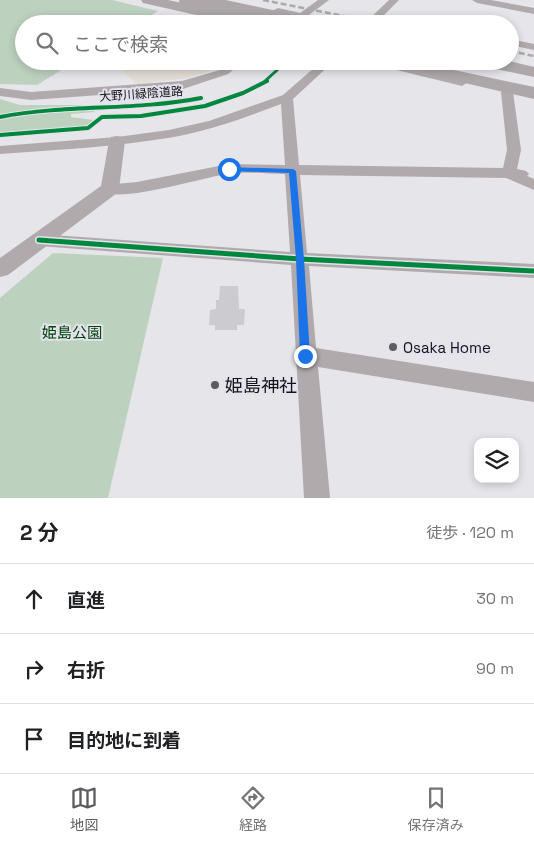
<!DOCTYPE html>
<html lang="ja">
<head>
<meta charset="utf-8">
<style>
	body { margin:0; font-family:"Space Grotesk","Noto Sans JP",sans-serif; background:#f6f6f6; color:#202124 }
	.controls { position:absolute; right:15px; bottom:15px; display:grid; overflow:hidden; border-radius:10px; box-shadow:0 2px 8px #0003 }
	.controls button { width:45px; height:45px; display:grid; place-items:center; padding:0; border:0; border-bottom:1px solid #e0e0e0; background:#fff; color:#202124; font:25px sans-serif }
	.stop { position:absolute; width:15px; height:15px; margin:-11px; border:4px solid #1a73e8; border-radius:50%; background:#fff }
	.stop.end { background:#1a73e8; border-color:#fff; box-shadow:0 1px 5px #0008 }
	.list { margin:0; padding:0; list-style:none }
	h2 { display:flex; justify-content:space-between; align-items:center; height:65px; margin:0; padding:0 20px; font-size:21px }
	h2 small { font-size:16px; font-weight:400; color:#757577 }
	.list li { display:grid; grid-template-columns:32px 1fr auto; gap:15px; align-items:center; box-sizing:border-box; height:70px; padding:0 20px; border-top:1px solid #e0e0e0 }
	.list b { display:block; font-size:19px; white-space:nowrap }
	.list em { font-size:16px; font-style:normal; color:#757577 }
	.icon { flex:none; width:28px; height:28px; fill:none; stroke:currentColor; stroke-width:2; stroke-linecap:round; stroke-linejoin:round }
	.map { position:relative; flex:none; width:534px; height:498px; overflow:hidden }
	.search { position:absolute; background:#fff; box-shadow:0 2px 8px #0003; left:15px; right:15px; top:15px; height:55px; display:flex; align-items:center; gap:12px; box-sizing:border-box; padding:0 18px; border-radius:28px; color:#757577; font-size:19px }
	.sheet { height:275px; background:#fff }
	nav { display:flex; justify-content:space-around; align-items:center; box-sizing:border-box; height:70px; border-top:1px solid #e0e0e0; background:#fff; font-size:14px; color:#757577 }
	nav a { display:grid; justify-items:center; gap:2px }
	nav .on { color:#5c5c61 }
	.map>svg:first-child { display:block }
	.commercial { fill:#e3ded5 }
	.green { fill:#bdd1bf }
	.building { fill:#ccccd0 }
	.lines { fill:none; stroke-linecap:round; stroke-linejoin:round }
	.minor { fill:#b1aaac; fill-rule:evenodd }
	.tertiary { fill:#b1aaac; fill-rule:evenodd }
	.motorway { fill:#aea7aa; fill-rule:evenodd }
	.rail { stroke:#aba9aa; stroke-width:2.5; stroke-dasharray:6 3; stroke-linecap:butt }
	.motorway-bridge { stroke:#aea7aa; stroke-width:16 }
	.cycleway-far2-casing { stroke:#e3e2ed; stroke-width:5 }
	.cycleway-far1-casing { stroke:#e3e2ed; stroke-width:6 }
	.cycleway-casing { stroke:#e3e2ed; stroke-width:8 }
	.cycleway-far2 { stroke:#00873e; stroke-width:3 }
	.cycleway-far1 { stroke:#00873e; stroke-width:4 }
	.cycleway { stroke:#00873e; stroke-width:5 }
	.route { fill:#1a73e8 }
	.poi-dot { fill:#5c5c61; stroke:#e3e2ed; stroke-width:2 }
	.labels { text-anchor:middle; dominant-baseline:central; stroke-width:4; stroke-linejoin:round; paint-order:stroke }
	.far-street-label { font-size:12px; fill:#131317; stroke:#e3e2ed }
	.park-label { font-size:15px; fill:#004409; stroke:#e3e2ed }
	.poi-label { font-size:15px; fill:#131317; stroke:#e3e2ed; text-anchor:start }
	.near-poi-label { font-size:18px; fill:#131317; stroke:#e3e2ed; text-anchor:start }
</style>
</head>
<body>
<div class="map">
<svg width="534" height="498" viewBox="0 0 534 498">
	<rect width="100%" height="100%" fill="#e5e5ea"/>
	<polygon class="commercial" points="124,61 230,61 220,67 187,78 137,84 120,69"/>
	<g class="green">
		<polygon points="0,0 112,0 158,11 137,24 24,24 24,61 76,61 37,85 0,84"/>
		<polygon points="0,99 20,105 95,105 40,108 0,115"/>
		<polygon points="74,110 95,110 94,112 71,114 71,117 93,120 86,126 0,133 0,119 37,112"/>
		<polygon points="53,253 163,258 108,498 0,498 0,298"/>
	</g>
	<polygon class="building" points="220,286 238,286 239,309 245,309 244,325 237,325 237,330 215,330 215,325 209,325 210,310 216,309 216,300 219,300"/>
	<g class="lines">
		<g class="minor">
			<polygon points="318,0 329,0 297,24 285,24"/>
			<polygon points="389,0 399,0 384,15 419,22 420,24 399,24 379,20 375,24 367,24 366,22"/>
			<polygon points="472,0 491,0 534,8 534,14 477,3"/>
			<polygon points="510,39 534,44 534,50 510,45"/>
			<polygon points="231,61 244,61 228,74 183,89 31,100 0,96 0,88 31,92 182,81 220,70"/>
			<path d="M322 61H334L293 99 299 165 503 168 507 150 501 92 507 88 513 92 521 150 517 169 526 171 529 174 527 176 534 179V190L506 178 300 175 307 253 534 264V278L309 266 316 348 534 382V402L318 367 330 498H304L291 265 39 246 33 244 30 240 33 236 39 234 290 252 285 174C266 174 245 171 227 174 197 179 131 200 105 193L102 189 105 185 137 182 229 164 285 165 281 104C244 118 207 132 168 138 112 147 56 150 0 154V146L117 137 169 130 209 121 283 95Z"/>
			<polygon points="367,61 388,61 466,79 468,82 462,86 368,63"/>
		</g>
		<g class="tertiary">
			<polygon points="278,8 336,21 338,24 315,24 274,14 272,12 274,10"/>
			<polygon points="117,136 123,137 125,141 119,189 117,193 8,275 0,277 0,258 101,186 109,141 111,137"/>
		</g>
		<g class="motorway">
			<polygon points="141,0 168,0 258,19 264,21 266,24 236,24 143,3"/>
			<polygon points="404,61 431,61 454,70 534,87 534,99 443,78 407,65"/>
			<polygon points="473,61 509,61 534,67 534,77 476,65"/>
		</g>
		<g class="rail">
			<polyline points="263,0 384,24"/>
			<polyline points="510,51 534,56"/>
		</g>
		<polyline class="motorway-bridge" points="187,0 300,24"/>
		<defs>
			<polyline id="cycleway-far2" points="264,82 287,61"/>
			<g id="cycleway-far1">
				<path d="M0 117C67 104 135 111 201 98"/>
				<polyline points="0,135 88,128 102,117 141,116 205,106 243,93 267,81"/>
			</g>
			<polyline id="cycleway" points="39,240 300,259 534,271"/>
		</defs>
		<use href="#cycleway-far2" class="cycleway-far2-casing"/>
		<use href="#cycleway-far1" class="cycleway-far1-casing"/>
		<use href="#cycleway" class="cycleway-casing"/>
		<use href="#cycleway-far2" class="cycleway-far2"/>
		<use href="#cycleway-far1" class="cycleway-far1"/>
		<use href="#cycleway" class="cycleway"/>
	</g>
	<polygon class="route" points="227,167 293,169 296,171 304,259 310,356 308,359 301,359 300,356 296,259 289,173 229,171 227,170"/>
	<g class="poi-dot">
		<circle cx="393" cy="347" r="5"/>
		<circle cx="215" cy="385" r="5"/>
	</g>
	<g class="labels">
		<g class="far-street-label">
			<text transform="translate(141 94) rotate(-4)">大野川緑陰道路</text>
		</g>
		<g class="park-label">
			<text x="72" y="332">姫島公園</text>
		</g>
		<g class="poi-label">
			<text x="403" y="347">Osaka Home</text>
		</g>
		<g class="near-poi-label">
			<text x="225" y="385">姫島神社</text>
		</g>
	</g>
</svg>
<div class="controls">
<button><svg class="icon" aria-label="layers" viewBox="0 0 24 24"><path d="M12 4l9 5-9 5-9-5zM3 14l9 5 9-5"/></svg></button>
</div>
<div class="stop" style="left:229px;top:169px"></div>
<div class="stop end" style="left:305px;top:356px"></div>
<div class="search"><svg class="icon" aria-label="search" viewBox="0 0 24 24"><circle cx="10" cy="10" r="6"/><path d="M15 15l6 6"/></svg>ここで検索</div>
</div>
<section class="sheet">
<h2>2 分<small>徒歩 · 120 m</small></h2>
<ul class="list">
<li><svg class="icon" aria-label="ahead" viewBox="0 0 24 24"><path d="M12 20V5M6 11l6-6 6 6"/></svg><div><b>直進</b></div><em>30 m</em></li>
<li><svg class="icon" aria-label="right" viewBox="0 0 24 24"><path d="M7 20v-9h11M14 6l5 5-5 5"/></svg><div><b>右折</b></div><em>90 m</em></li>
<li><svg class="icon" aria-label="arrive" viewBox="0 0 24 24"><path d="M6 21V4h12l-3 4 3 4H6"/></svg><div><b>目的地に到着</b></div></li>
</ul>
</section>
<nav>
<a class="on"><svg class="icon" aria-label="map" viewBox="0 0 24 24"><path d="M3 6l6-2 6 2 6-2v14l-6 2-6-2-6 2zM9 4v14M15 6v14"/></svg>地図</a>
<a><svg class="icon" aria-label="directions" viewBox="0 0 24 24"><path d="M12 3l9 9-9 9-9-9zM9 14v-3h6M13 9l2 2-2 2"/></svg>経路</a>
<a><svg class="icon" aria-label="saved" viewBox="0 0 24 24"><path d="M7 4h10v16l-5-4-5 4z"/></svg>保存済み</a>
</nav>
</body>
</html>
